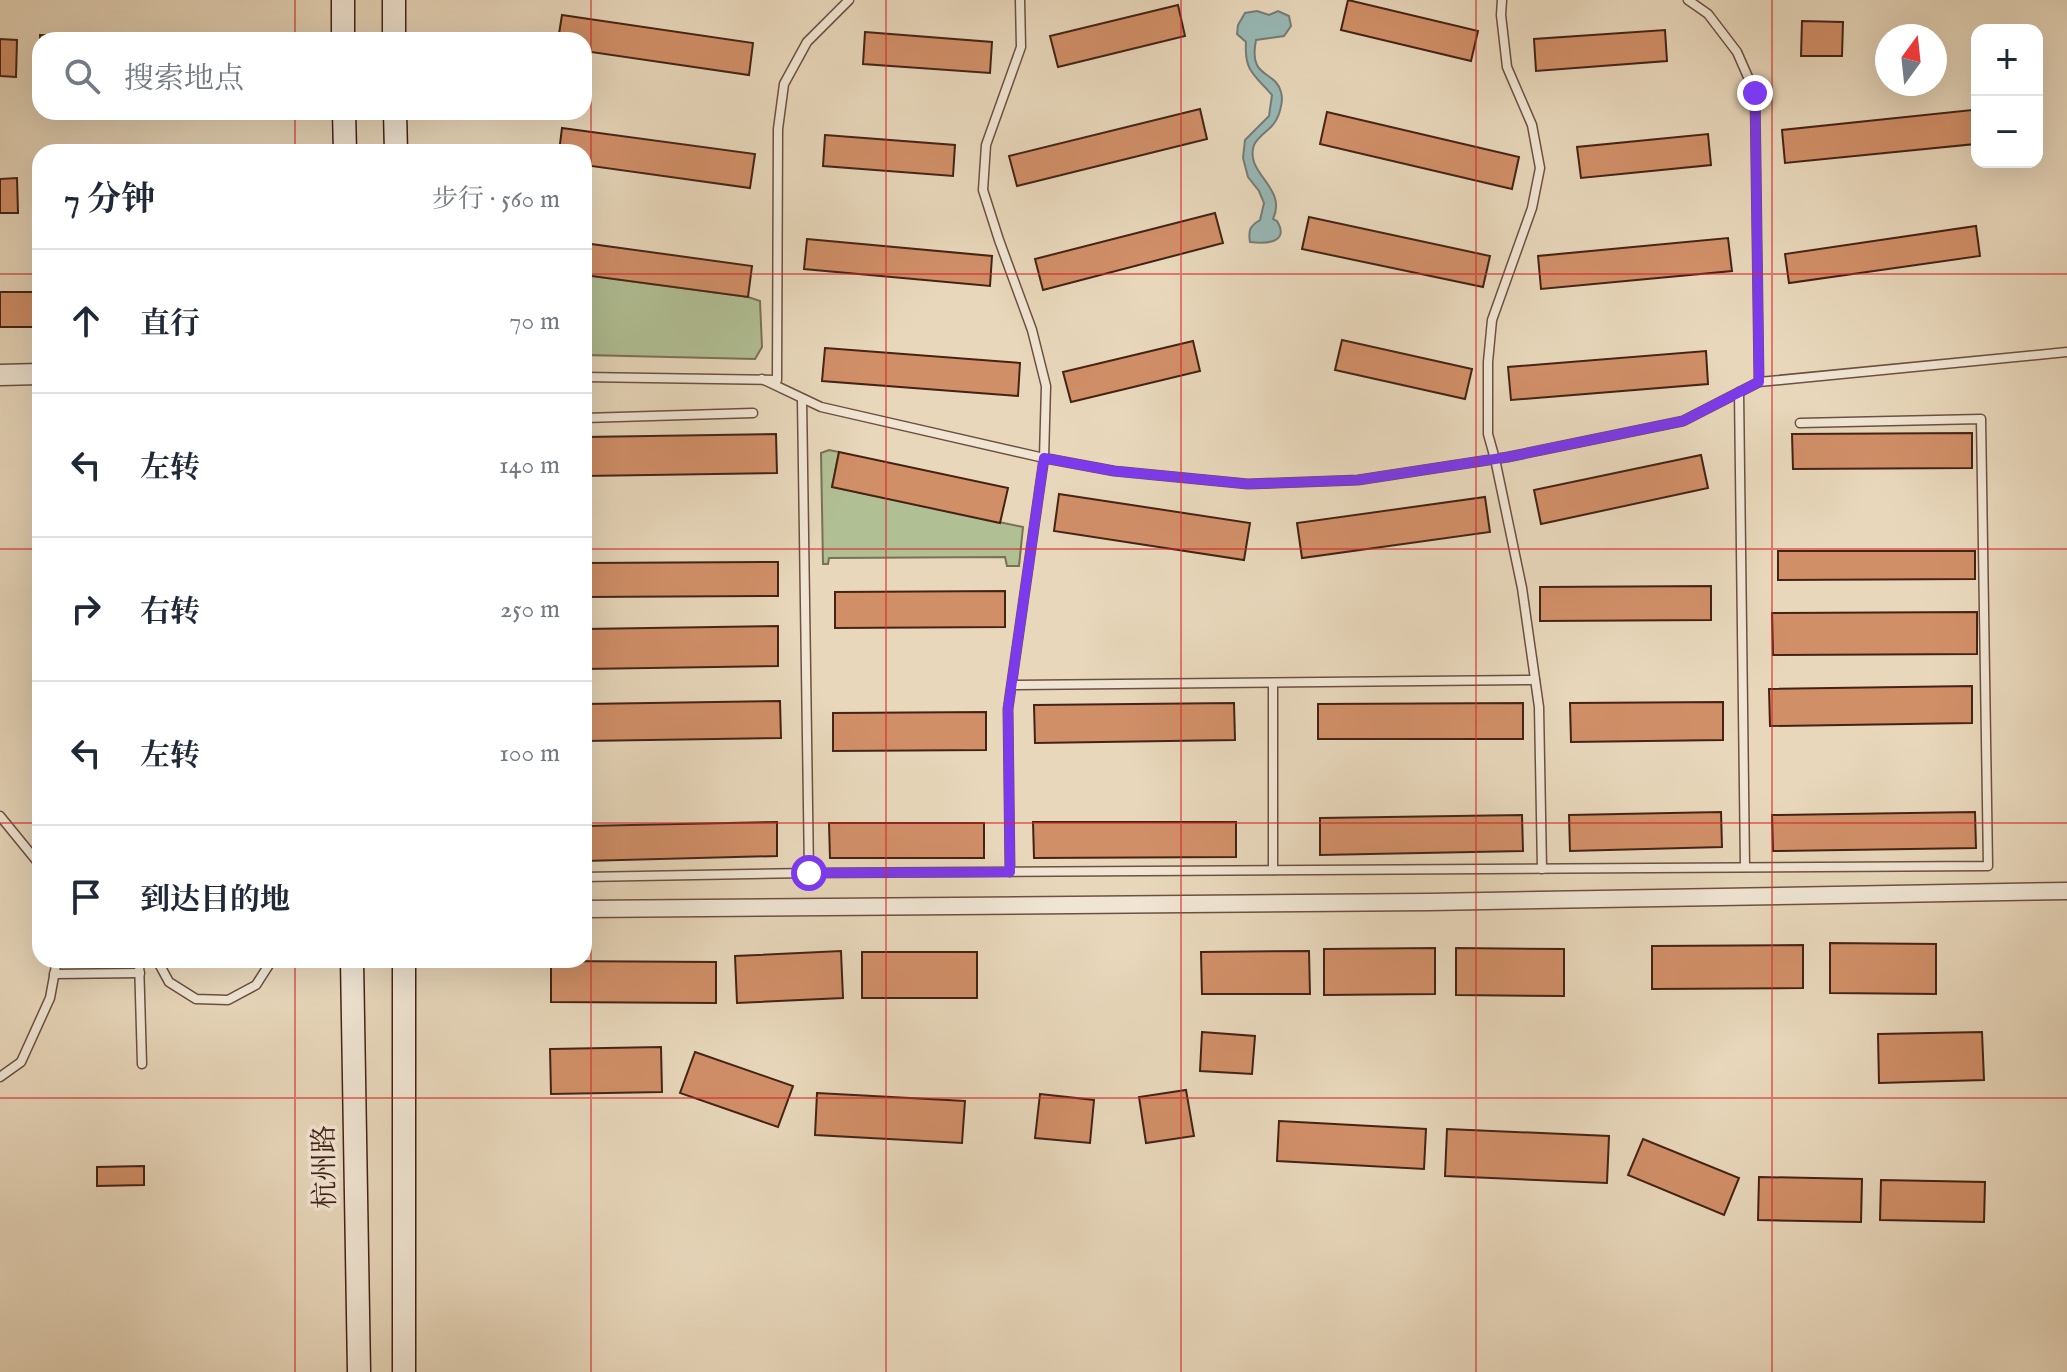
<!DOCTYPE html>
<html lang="zh">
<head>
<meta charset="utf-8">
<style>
	body { margin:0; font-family:"IM FELL English","Noto Serif SC",serif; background:#f6f6f7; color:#1f2937 }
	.controls { position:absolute; right:24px; top:24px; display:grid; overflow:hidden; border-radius:16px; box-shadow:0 8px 32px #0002 }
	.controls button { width:72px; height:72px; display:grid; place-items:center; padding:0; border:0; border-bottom:2px solid #e0e1e3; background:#fff; color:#1f2937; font:40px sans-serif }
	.compass { position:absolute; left:1875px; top:24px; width:72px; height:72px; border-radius:50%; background:#fff; box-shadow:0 8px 32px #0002; rotate:15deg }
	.stop { position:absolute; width:24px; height:24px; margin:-18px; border:6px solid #7c3aed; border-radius:50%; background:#fff }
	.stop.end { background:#7c3aed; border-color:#fff; box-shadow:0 2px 8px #0008 }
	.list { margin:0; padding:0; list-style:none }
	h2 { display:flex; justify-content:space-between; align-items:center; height:104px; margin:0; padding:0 32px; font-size:34px }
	h2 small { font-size:26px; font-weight:400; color:#747a83 }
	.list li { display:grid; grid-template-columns:52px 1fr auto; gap:24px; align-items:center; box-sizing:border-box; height:144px; padding:0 32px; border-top:2px solid #e0e1e3 }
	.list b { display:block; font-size:30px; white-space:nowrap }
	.list em { font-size:26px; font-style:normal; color:#747a83 }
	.icon { flex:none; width:44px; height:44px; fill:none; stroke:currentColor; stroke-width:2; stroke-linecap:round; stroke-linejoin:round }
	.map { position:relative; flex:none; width:2067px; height:1372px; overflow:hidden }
	.search { position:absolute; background:#fff; box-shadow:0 8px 32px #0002; left:32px; top:32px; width:560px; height:88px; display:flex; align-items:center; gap:20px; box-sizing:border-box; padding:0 28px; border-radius:24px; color:#747a83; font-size:30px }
	.panel { position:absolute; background:#fff; box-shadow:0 8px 32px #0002; left:32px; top:144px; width:560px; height:824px; border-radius:24px }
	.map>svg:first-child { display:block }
	.green { fill:#b1bf94; stroke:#7a7155; stroke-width:2 }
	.water { fill:#98b8b6; stroke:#767c76; stroke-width:2 }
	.building { fill:#d18f68; stroke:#442316; stroke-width:2 }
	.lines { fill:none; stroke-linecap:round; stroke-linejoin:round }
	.service-casing { stroke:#6d503f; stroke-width:11 }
	.minor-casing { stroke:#6d503f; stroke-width:19 }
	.tertiary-casing { stroke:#6d503f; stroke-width:23 }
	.secondary-casing { stroke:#442316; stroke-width:25 }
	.service { stroke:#f0e5d3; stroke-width:8 }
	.minor { stroke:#f0e5d3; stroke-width:16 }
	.tertiary { stroke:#f0e5d3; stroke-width:20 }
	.secondary { stroke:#f0e5d3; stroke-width:22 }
	.route { stroke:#7c3aed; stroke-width:10 }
	.grid { fill:none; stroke:#d62828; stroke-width:2; stroke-opacity:0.55 }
	.labels { text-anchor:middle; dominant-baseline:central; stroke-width:7; stroke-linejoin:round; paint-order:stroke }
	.street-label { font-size:28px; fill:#442316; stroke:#f0e5d3 }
</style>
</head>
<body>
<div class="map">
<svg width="2067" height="1372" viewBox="0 0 2067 1372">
	<rect width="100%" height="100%" fill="#e8d7bb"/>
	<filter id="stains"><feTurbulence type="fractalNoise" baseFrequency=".0025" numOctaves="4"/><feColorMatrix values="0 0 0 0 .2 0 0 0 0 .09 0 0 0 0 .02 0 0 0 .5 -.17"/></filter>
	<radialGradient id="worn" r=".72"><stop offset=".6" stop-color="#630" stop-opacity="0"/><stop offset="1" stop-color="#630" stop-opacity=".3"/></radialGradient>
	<g class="green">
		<polygon points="584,275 748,297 760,301 762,347 755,359 584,355"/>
		<polygon points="829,450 839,452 832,487 1023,527 1019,566 1007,566 1005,557 829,558 828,564 823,564 821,453"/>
	</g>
	<path class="water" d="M1257 11 1269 15 1278 11 1289 16 1291 26 1284 36 1256 40C1248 80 1275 69 1281 92 1284 102 1279 119 1271 127 1266 132 1257 138 1254 145 1244 174 1288 187 1273 219L1277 221C1290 243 1266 244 1250 242 1248 230 1250 226 1260 220L1264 203 1259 191 1248 177 1243 158 1245 140 1269 116 1272 95C1255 75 1244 72 1246 42L1237 34 1238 25 1245 13Z"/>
	<g class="building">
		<polygon points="1348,0 1478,31 1471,61 1341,30"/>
		<polygon points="1178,5 1185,36 1058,67 1050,36"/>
		<polygon points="562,15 753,43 749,75 584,51 584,40 558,40"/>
		<polygon points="1802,21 1843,22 1842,56 1801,56"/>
		<polygon points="1665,30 1667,61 1536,71 1534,39"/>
		<polygon points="865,32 992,42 990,73 863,64"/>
		<polygon points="40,35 196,38 196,40 40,40"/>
		<polygon points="0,39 17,40 16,77 0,76"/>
		<polygon points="1200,109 1207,139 1017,186 1009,156"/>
		<polygon points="1972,110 1975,144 1785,163 1782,130"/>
		<polygon points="1327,112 1519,157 1512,189 1320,144"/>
		<polygon points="562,128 755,154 750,188 584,165 584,152 559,152"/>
		<polygon points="1708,134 1711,165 1581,178 1577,147"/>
		<polygon points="825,135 955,145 953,176 823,166"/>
		<polygon points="17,178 18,213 0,213 0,179"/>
		<polygon points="1215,213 1223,243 1043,290 1035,259"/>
		<polygon points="1309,217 1490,256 1483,287 1302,249"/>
		<polygon points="1976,226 1980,256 1789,283 1785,254"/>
		<polygon points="1728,238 1732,271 1541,289 1538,256"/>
		<polygon points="807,239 992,256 990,286 804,269"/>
		<polygon points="584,243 752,266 748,297 584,275"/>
		<rect x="0" y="292" width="40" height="35"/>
		<polygon points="1342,340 1472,369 1465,399 1335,370"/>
		<polygon points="1193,341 1200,371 1071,402 1063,372"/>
		<polygon points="825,348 1020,363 1018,396 822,381"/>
		<polygon points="1706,351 1708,384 1511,400 1508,367"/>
		<polygon points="1972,433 1972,468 1793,469 1792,434"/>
		<polygon points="776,434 777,473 584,476 584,437"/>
		<polygon points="839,452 1008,488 1000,523 832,487"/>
		<polygon points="1701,455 1708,488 1541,524 1534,490"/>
		<polygon points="1059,494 1250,523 1244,560 1054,531"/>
		<polygon points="1485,497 1490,532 1302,558 1297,523"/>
		<polygon points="1778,551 1975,551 1975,579 1778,580"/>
		<polygon points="778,562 778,596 584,597 584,563"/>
		<polygon points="1711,586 1711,620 1540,621 1540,587"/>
		<polygon points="1005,591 1005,627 835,628 835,592"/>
		<polygon points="1977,612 1977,654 1773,655 1772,613"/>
		<polygon points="778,626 778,666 584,669 584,629"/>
		<polygon points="1972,686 1972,723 1770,726 1769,689"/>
		<polygon points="780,701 781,738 584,741 584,704"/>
		<polygon points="1723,702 1723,740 1571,742 1570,703"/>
		<polygon points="1234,703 1235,740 1035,743 1034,705"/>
		<polygon points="1523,703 1523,739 1318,739 1318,704"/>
		<polygon points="986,712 986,750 833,751 833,713"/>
		<polygon points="1721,812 1722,847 1570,851 1569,815"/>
		<polygon points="1975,812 1976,848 1773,851 1772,815"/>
		<polygon points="1522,815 1523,851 1320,855 1320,818"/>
		<polygon points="777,822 777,856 584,861 584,826"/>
		<polygon points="1033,822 1236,822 1236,857 1034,858"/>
		<polygon points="829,823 984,823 984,858 830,858"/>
		<polygon points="1830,943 1936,944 1936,994 1830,993"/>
		<polygon points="1803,945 1803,988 1652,989 1652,946"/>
		<polygon points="1435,948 1435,994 1324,995 1324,949"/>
		<polygon points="1456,948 1564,949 1564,996 1456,995"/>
		<polygon points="841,951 843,998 737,1003 735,956"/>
		<polygon points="1309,951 1310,994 1202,994 1201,952"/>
		<rect x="862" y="952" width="115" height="46"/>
		<polygon points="551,961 716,962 716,1003 551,1002"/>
		<polygon points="1202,1032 1255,1036 1252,1074 1200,1071"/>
		<polygon points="1982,1032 1984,1080 1879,1083 1878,1034"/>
		<polygon points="661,1047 662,1092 551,1094 550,1049"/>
		<polygon points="695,1052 793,1086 778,1127 680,1093"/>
		<polygon points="1186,1090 1194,1136 1146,1143 1139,1097"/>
		<polygon points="817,1093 965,1101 962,1143 815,1135"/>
		<polygon points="1040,1094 1094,1100 1090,1143 1035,1138"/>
		<polygon points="1279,1121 1426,1129 1424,1169 1277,1161"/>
		<polygon points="1447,1129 1609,1136 1607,1183 1445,1176"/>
		<polygon points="1643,1139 1739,1178 1724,1215 1628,1175"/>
		<polygon points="144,1166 144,1185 97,1186 97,1167"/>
		<polygon points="1759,1177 1862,1179 1861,1222 1758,1220"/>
		<polygon points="1881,1180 1985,1182 1984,1222 1880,1220"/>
	</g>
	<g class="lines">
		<defs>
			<g id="service">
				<polyline points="1502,0 1501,15 1507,67 1532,125 1540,168 1532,208 1492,320 1488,362 1488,434 1495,459 1522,588 1539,707 1542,869"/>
				<polyline points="1688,0 1708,14 1737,52 1755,93 1759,382"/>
				<polyline points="584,377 777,380 778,129 784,84 807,42 849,0"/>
				<polyline points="762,379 821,407 1044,458 1114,471 1248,484 1358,480 1508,457 1683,421 1759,382 2067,352"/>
				<polyline points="1739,392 1745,867"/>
				<polyline points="802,399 809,873"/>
				<polyline points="584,418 753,413"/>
				<polyline points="1273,683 1273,870"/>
				<polyline points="1012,685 1535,680"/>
				<polyline points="0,816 40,865"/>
				<polyline points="1010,872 1008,709 1044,458 1046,386 1032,330 999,240 983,190 986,145 1021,47 1020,0"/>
				<polyline points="584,877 809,873 1988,866 1981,419 1800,423"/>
				<polyline points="139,960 142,1064"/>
				<polyline points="157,960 169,982 196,999 228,1000 256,985 272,960"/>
				<polyline points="54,974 140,973"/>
				<polyline points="0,1077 21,1062 50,998 57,960"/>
			</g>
			<polyline id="minor" points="584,909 1429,902 2067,891"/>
			<polyline id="tertiary" points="0,375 40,374"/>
			<g id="secondary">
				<polyline points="343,0 343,40"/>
				<polyline points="394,0 394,40"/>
				<polyline points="344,112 345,152"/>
				<polyline points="395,112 396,152"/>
				<polyline points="352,960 359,1372"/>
				<polyline points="404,1372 404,960"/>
			</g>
		</defs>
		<use href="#service" class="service-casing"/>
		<use href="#minor" class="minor-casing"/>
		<use href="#tertiary" class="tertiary-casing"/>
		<use href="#secondary" class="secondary-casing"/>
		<use href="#service" class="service"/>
		<use href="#minor" class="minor"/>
		<use href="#tertiary" class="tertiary"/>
		<use href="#secondary" class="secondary"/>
	</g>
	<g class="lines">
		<polyline class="route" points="809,873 1010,872 1008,709 1044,458 1114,471 1248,484 1358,480 1508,457 1683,421 1759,382 1755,93"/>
	</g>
	<path class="grid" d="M295 0V40M591 0V1372M886 0V1372M1181 0V1372M1476 0V1372M1772 0V1372M295 112V152M0 274H40M584 274H2067M0 549H40M584 549H2067M0 823H40M584 823H2067M295 960V1372M0 1098H2067"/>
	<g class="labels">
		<g class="street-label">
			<text transform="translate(326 1167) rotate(-91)">杭州路</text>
		</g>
	</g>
	<rect width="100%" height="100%" filter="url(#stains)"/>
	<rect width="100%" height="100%" fill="url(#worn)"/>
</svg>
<div class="controls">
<button>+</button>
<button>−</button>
</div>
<svg class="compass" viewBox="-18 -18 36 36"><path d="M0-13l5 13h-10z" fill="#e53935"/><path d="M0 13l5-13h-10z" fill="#747a83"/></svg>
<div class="stop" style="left:809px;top:873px"></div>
<div class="stop end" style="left:1755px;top:93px"></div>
<div class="search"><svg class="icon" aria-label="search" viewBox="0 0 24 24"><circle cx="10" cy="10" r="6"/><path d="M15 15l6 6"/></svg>搜索地点</div>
<section class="panel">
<h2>7 分钟<small>步行 · 560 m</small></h2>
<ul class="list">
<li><svg class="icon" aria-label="ahead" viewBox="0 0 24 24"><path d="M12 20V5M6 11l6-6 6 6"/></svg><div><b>直行</b></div><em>70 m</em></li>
<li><svg class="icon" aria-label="left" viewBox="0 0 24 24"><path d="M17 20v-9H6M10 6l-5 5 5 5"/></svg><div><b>左转</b></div><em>140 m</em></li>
<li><svg class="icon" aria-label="right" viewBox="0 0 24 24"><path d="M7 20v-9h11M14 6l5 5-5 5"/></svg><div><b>右转</b></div><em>250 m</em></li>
<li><svg class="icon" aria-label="left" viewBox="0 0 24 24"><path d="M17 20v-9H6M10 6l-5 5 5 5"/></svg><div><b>左转</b></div><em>100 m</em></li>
<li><svg class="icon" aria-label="arrive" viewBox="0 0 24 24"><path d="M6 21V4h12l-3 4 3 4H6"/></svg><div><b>到达目的地</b></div></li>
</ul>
</section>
</div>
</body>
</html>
